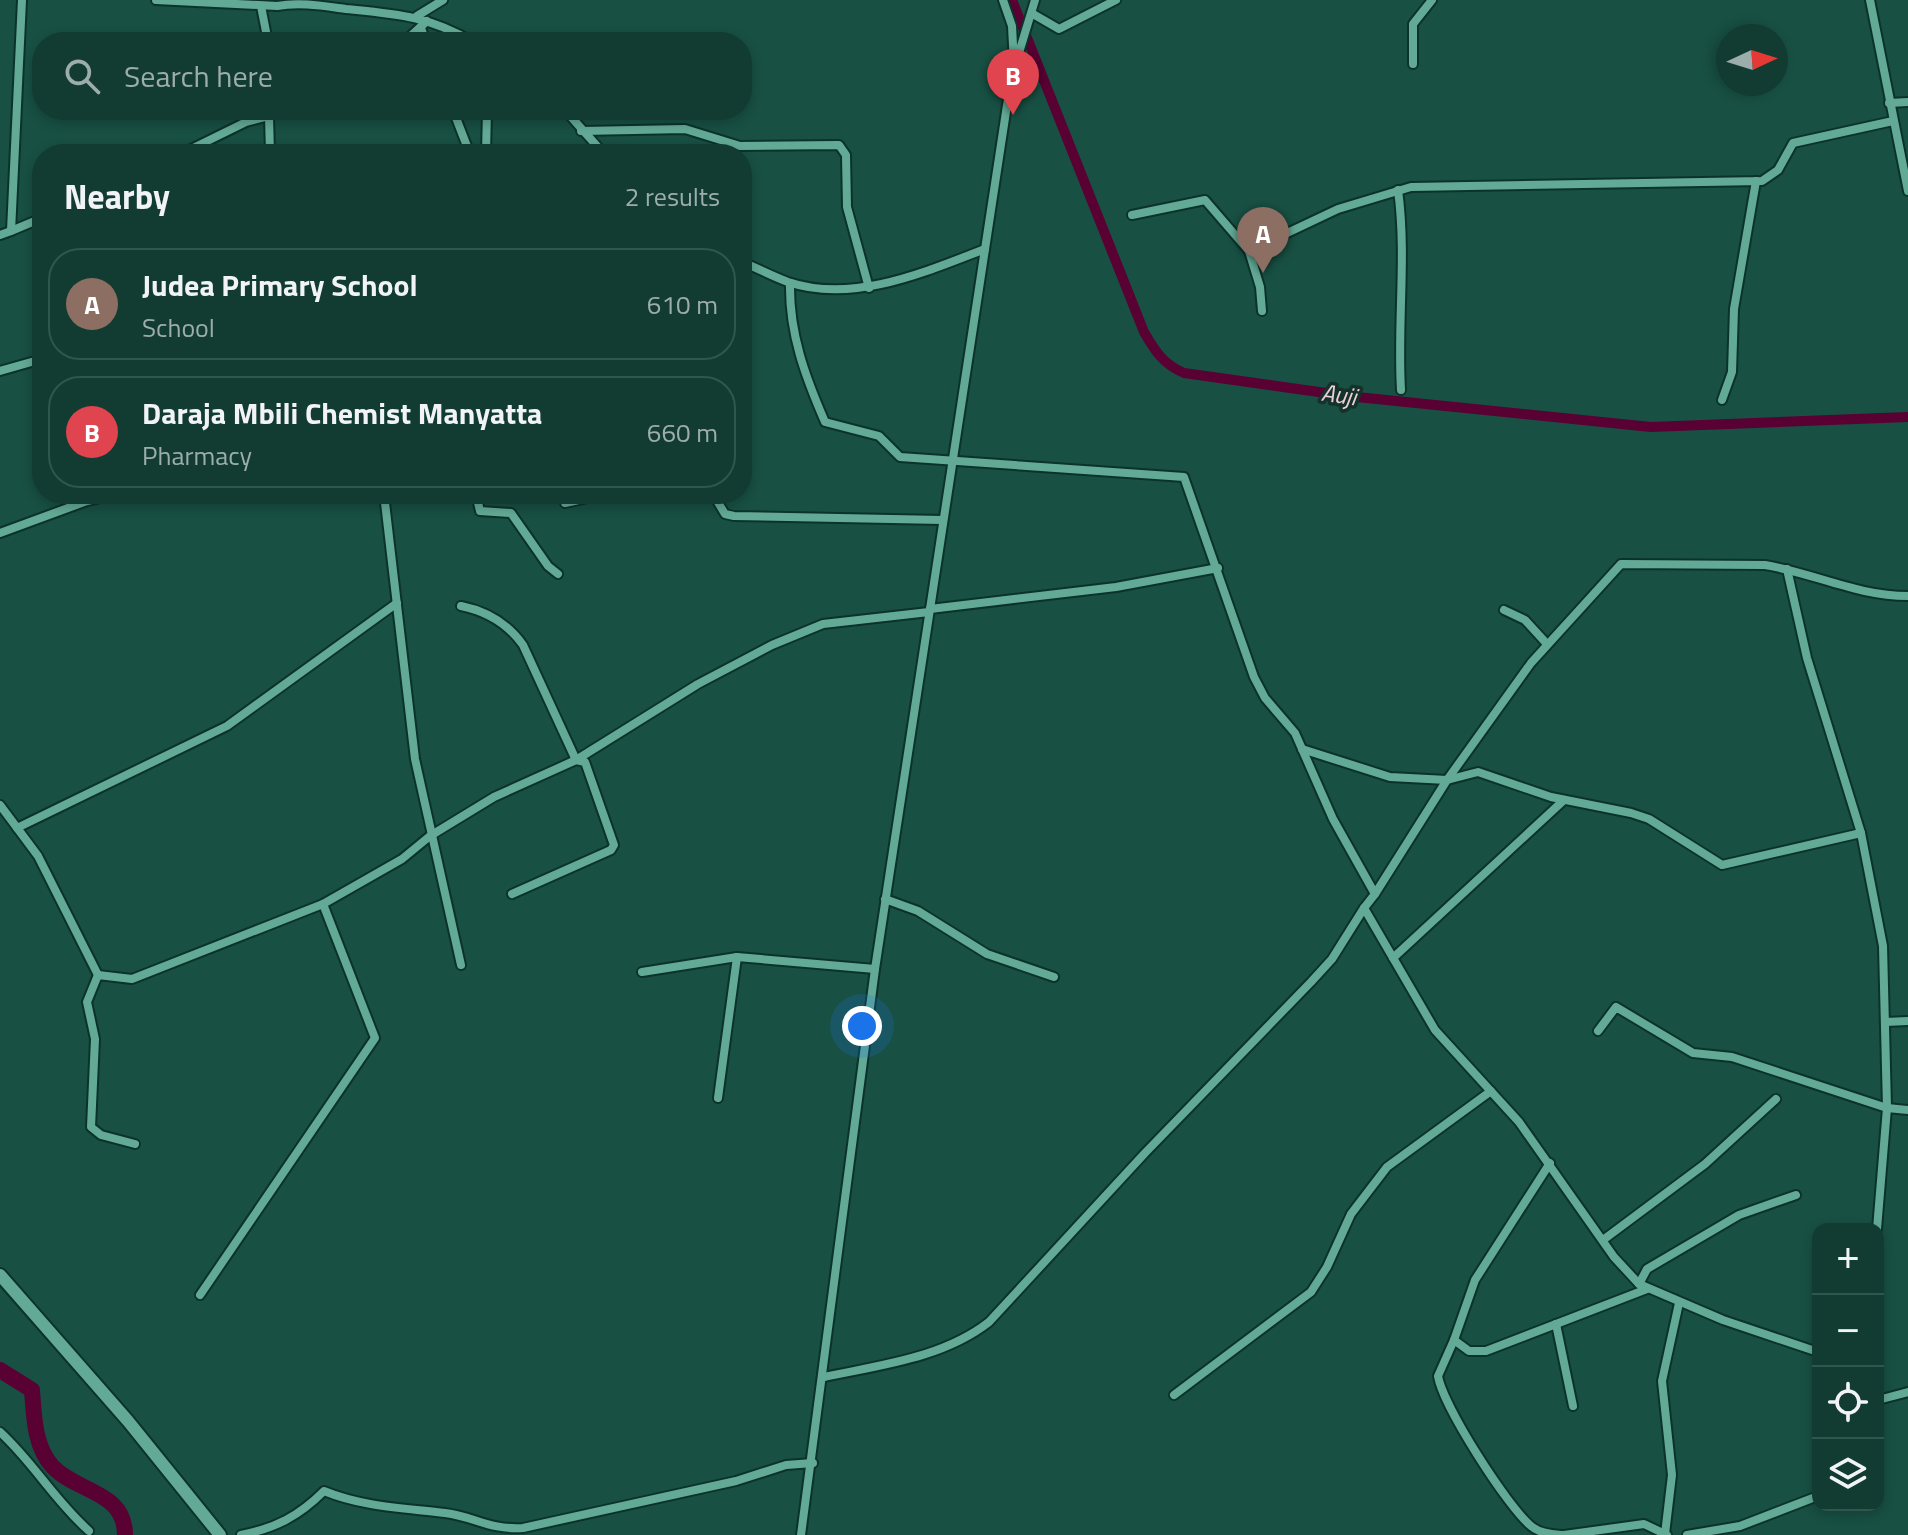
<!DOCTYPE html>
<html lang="en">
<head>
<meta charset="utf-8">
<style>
	body { margin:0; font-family:"Titillium Web",sans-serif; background:#1f473e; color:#f1f3f6 }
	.controls { position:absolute; right:24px; bottom:24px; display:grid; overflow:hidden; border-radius:16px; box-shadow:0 4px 12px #0003 }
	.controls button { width:72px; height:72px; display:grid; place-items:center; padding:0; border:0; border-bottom:2px solid #31564d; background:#123c32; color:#f1f3f6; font:40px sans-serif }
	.compass { position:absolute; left:1716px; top:24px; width:72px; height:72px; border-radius:50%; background:#123c32; box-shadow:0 4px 12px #0003; rotate:86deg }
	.you { position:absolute; left:862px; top:1026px; width:28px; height:28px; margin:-20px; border:6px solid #fff; border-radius:50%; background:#1a73e8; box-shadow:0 0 0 12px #1a73e833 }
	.badge { display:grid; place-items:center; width:52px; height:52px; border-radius:50%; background:#fe8ebd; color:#fff; font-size:26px; font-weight:700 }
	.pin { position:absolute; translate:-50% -66px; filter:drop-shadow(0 2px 4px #0008) }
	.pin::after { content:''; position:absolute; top:42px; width:28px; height:24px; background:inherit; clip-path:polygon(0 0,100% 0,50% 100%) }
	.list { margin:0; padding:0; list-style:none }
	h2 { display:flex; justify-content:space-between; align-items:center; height:104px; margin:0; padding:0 32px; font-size:34px }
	h2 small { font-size:26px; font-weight:400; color:#9cadac }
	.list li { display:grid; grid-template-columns:52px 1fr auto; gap:24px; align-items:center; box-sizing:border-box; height:112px; margin:0 16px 16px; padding:0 16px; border:2px solid #31564d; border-radius:32px }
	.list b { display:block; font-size:30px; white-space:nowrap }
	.list p { margin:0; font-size:26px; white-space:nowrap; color:#9cadac }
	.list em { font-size:26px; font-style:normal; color:#9cadac }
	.icon { flex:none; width:44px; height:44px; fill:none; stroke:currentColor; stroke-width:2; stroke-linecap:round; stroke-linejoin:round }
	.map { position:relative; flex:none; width:1908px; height:1535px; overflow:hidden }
	.search { position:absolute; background:#123c32; box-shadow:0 4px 12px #0003; left:32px; top:32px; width:720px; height:88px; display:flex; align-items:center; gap:20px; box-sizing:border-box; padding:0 28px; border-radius:32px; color:#9cadac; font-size:30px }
	.panel { position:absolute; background:#123c32; box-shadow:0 4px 12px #0003; left:32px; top:144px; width:720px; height:360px; border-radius:32px }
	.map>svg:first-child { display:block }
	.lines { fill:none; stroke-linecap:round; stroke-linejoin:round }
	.canal { stroke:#590133; stroke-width:10 }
	.river { stroke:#590133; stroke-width:16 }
	.minor-casing { stroke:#0c332a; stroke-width:12 }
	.secondary-casing { stroke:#0c332a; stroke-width:16 }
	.minor { stroke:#63aa96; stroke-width:8 }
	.secondary { stroke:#63aa96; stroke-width:12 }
	.labels { text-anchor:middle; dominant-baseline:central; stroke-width:7; stroke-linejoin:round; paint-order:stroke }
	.water-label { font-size:24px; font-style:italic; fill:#edcfda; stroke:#14322a }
</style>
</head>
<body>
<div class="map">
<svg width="1908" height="1535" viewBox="0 0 1908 1535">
	<rect width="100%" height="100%" fill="#185043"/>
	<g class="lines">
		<path class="canal" d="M1012 0 1144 332C1155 351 1163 364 1184 373L1347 396 1651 427 1908 417"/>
		<path class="river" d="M0 1370 32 1390C34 1415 34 1447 53 1467 78 1493 125 1491 125 1535"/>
		<defs>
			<g id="minor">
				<path d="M156 0 277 6C300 2 323 6 346 9 396 14 429 16 473 42"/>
				<polyline points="1003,0 1012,26 1014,64"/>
				<polyline points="1870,0 1908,191"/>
				<polyline points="261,6 268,42"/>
				<polyline points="1033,14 1059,29 1116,0"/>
				<polyline points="417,16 443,0"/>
				<polyline points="421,28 426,42"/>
				<polyline points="404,42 427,21"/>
				<polyline points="1413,64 1413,24 1432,0"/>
				<polyline points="1889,103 1908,102"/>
				<polyline points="453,110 470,154"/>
				<polyline points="565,110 604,154"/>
				<polyline points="269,116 270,154"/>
				<polyline points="581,131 685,129 740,146 839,145 846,155 847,207 869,288"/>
				<polyline points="181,154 246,122 269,116 272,110"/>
				<polyline points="486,154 487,110"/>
				<path d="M1398 190C1407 256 1397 323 1401 390"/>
				<polyline points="1132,215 1205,200 1249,251"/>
				<polyline points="11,231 42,218"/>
				<polyline points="0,235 11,231 22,0"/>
				<path d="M742 262C757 268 772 276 788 282 853 304 925 272 985 249"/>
				<path d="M790 283C789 333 805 376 825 422L879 436 900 457 1184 477 1254 677 1265 698 1295 733 1333 819 1375 894 1364 908 1435 1030 1519 1122 1614 1257 1639 1284 1723 1320 1818 1352"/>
				<polyline points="1262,311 1260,287 1249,251 1338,209 1411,187 1762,181 1778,170 1793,143 1893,121"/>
				<polyline points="0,371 42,359"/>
				<polyline points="1722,400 1732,372 1734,309 1756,181"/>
				<polyline points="384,494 415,759 461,965"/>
				<polyline points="476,494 480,511 511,513 548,566 558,574"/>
				<polyline points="713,494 725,514 734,516 943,520"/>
				<polyline points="565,503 606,494"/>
				<polyline points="0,533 87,501 120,494"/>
				<polyline points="1787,569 1807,658 1861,833 1883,946 1887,1108 1877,1229"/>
				<path d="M461 606C486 611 508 624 523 645L576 760 585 762 614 845 611 850 512 894"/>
				<polyline points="930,609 1116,587 1218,568"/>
				<polyline points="1504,610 1525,620 1547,644"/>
				<polyline points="1302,749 1390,777 1447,780 1478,772 1551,797 1631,813 1649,819 1722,865 1861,833"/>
				<polyline points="0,805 38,856 98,975"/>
				<polyline points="17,828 227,726 397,603"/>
				<path d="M1375 894 1447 780 1531 663 1621 564 1765 565C1814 573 1857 596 1908 596"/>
				<polyline points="885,899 918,911 987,954 1054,977"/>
				<polyline points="1393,958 1564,800"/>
				<polyline points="642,972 737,957 875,969"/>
				<polyline points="1885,1022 1908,1021"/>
				<polyline points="1598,1031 1616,1007 1693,1053 1732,1057 1887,1108 1908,1110"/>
				<polyline points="718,1098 737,957"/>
				<polyline points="135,1144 101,1135 91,1127 95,1039 87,1002 98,975 132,979 323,904 402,859 430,836 494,797 576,760 698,684 772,645 823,624 929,612"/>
				<polyline points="1550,1163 1475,1280 1454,1340 1469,1351 1486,1351 1647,1289"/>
				<polyline points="1603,1240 1705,1164 1776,1099"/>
				<polyline points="1639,1284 1647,1269 1739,1215 1796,1195"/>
				<polyline points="200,1295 375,1038 323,904"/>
				<polyline points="1556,1324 1573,1406"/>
				<path d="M1454 1340 1438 1376C1443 1406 1507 1506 1531 1526 1539 1533 1550 1534 1561 1535"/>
				<path d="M824 1377C880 1365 943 1358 989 1322L1145 1153 1311 982 1332 959 1364 908"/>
				<polyline points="1174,1395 1311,1292 1327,1267 1351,1214 1387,1167 1491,1091"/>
				<polyline points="1878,1400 1908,1392"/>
				<path d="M0 1432C33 1462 55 1501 89 1531"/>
				<polyline points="1665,1534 1672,1475 1662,1381 1679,1303"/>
				<path d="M241 1535C276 1528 299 1516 324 1491 363 1507 404 1508 445 1513 476 1517 489 1530 523 1528L736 1481 786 1465 813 1463"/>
				<polyline points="801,1535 875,969 1011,79 1035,0"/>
				<polyline points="1564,1535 1644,1524 1667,1535"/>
				<polyline points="1687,1535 1740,1526 1818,1496"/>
			</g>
			<polyline id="secondary" points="0,1275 128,1421 220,1535"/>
		</defs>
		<use href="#minor" class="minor-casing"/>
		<use href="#secondary" class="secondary-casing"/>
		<use href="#minor" class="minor"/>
		<use href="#secondary" class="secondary"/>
	</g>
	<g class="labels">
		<g class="water-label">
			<text transform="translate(1339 394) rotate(8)">Auji</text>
		</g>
	</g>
</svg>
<div class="controls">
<button>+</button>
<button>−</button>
<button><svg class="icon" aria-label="locate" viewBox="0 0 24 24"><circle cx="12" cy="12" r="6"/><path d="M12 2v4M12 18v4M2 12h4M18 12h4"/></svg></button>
<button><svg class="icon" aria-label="layers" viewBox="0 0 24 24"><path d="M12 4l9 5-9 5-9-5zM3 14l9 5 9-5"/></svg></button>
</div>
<svg class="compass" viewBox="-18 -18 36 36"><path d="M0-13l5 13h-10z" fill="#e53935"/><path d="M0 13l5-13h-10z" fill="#9cadac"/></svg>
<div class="you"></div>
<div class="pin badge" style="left:1263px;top:273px;background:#8d6e63">A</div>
<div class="pin badge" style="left:1013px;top:115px;background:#e0444e">B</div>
<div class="search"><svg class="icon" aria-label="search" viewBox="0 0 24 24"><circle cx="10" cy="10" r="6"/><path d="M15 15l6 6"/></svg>Search here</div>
<section class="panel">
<h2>Nearby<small>2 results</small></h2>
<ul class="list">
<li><span class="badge" style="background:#8d6e63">A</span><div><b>Judea Primary School</b><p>School</p></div><em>610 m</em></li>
<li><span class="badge" style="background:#e0444e">B</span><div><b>Daraja Mbili Chemist Manyatta</b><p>Pharmacy</p></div><em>660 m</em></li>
</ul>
</section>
</div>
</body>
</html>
